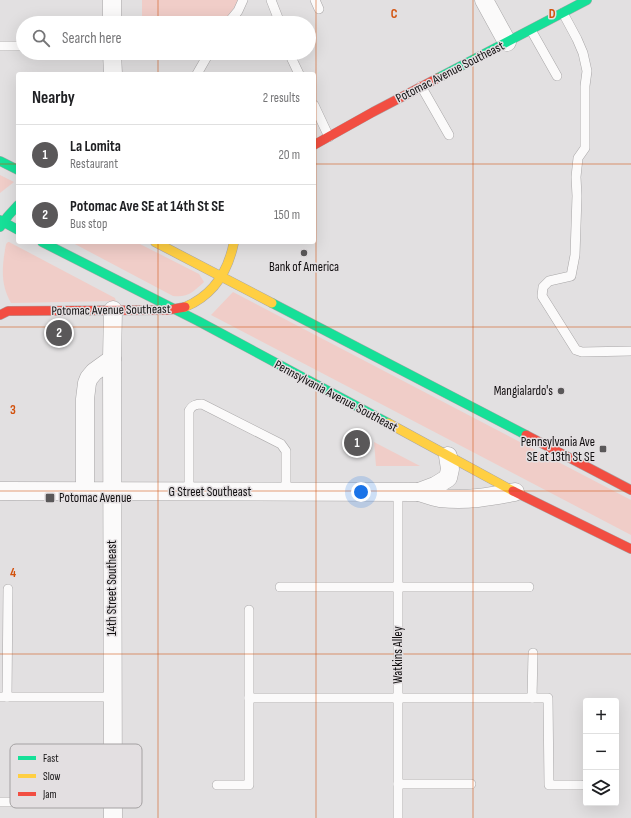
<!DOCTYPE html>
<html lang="en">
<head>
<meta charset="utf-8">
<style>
	body { margin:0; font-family:"Sofia Sans Condensed",sans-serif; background:#f2f2f2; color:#202124 }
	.controls { position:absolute; right:12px; bottom:12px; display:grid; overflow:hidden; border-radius:4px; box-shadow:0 4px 16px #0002 }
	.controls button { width:36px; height:36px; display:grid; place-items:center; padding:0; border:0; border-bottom:1px solid #e0e0e0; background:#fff; color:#202124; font:20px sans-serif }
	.you { position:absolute; left:361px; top:492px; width:14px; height:14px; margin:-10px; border:3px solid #fff; border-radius:50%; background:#1a73e8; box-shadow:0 0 0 6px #1a73e833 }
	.badge { display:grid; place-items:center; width:26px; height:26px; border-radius:50%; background:#5a5859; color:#fff; font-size:13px; font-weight:700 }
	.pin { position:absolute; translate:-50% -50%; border:2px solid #fff; box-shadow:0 1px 4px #0006 }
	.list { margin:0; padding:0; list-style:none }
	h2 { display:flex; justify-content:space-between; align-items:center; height:52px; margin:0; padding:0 16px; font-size:17px }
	h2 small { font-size:13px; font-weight:400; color:#757577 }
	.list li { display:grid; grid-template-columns:26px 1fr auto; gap:12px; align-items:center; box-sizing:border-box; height:60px; padding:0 16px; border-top:1px solid #e0e0e0 }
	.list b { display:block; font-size:15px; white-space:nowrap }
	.list p { margin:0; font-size:13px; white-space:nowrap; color:#757577 }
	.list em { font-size:13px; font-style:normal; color:#757577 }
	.icon { flex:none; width:22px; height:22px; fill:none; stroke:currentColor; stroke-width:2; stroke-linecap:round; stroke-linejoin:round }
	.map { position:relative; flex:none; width:631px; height:818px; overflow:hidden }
	.search { position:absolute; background:#fff; box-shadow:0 4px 16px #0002; left:16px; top:16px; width:300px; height:44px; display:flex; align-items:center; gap:10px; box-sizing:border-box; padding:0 14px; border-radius:22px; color:#757577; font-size:15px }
	.panel { position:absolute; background:#fff; box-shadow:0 4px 16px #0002; left:16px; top:72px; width:300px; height:172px; border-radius:4px }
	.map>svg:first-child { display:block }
	.green { fill:#f0cdc8 }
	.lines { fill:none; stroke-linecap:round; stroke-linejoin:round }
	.lane-casing { stroke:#a8a6a7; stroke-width:10 }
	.street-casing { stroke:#a8a6a7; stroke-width:19 }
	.fast-casing { stroke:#a8a6a7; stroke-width:10 }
	.slow-casing { stroke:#a8a6a7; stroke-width:10 }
	.jam-casing { stroke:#a8a6a7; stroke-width:10 }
	.lane { stroke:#fbfafa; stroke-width:9 }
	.street { stroke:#fbfafa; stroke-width:18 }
	.fast { stroke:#16e098; stroke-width:9 }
	.slow { stroke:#ffcf43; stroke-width:9 }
	.jam { stroke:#f24e42; stroke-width:9 }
	.grid { fill:none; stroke:#d2520c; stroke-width:1; stroke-opacity:0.55 }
	.poi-dot { fill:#5a5859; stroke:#e3dfe1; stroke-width:1.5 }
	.labels { text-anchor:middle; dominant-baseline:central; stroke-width:3; stroke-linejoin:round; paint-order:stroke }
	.street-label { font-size:13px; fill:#110f10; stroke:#e3dfe1 }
	.poi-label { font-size:13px; fill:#110f10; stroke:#e3dfe1; text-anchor:end }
	.key { fill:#e3dfe1; stroke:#a4a1a2; stroke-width:1 }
	.key-label { font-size:11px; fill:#110f10 }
	.grid-label { font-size:13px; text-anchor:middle; font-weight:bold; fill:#d2520c; stroke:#e3dfe1; stroke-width:3; stroke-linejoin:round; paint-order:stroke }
</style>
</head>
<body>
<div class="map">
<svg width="631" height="818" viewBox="0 0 631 818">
	<rect width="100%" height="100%" fill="#e2e0e1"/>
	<g class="green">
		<polygon points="142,0 239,0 224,23 142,23"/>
		<polygon points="0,175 14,182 0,193"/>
		<path d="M8 242H9L115 298 116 301 11 303C0 284 2 266 6 244Z"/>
		<path d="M71 242H136L199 274 204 282C194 291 188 298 173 296Z"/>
		<polygon points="233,292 631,500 631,535 211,315"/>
		<polygon points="374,442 420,466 376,466"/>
	</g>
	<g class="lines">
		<defs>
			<g id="lane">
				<polyline points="271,0 280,23"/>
				<polyline points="315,0 319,9"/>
				<polyline points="563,13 577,39 583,53 587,71 585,86 585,148 578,158 576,177 577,196 575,255 571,276 549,281 543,287 542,296 576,350 582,352 631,351"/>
				<polyline points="228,23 238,11 243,0"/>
				<polyline points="531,30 557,76"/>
				<polyline points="0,46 23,46"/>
				<polyline points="289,53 299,74"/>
				<polyline points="197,74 209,53"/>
				<polyline points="421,86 449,135"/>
				<polyline points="314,105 329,137"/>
				<path d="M189 492V411C192 405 196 404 202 404L281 444 286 451V492"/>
				<polyline points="398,492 398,818"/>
				<polyline points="280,587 529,587"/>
				<polyline points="0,697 112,697"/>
				<polyline points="7,697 8,589"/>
				<polyline points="249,698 548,698 549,785 581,785"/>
				<polyline points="532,698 533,653"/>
				<polyline points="398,784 471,784"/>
				<polyline points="217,785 249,785 249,610"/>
				<polyline points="0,802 113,802"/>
			</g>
			<g id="street">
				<polyline points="112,0 112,23"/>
				<polyline points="484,0 507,42"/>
				<polyline points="112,53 113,74"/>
				<path d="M0 491 419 492C426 494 433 497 440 498 467 501 489 497 515 492"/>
				<polyline points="85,491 85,399 87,383 89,378 94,372 112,359"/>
				<polyline points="419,492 435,486 448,478 450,469 448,456"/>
				<polyline points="113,818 112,359 113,310"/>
			</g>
			<g id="fast">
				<polyline points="438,78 587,0"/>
				<polyline points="0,161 18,170"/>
				<polyline points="0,220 18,230"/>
				<polyline points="0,227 8,216 18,205"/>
				<polyline points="42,242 198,321 388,423"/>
				<polyline points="272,303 526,435"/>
			</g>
			<g id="slow">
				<polyline points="155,242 272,303"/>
				<path d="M185 307C214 295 228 272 234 242"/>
				<polyline points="388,423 513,491"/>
			</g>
			<g id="jam">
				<polyline points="314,145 373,112 438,78"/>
				<polyline points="0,315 8,311 168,310 185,307"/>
				<polyline points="526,435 631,490"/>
				<polyline points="513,491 631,549"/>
			</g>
		</defs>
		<use href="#lane" class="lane-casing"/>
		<use href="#street" class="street-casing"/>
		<use href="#fast" class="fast-casing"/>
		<use href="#slow" class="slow-casing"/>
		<use href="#jam" class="jam-casing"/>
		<use href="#lane" class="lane"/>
		<use href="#street" class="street"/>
		<use href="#fast" class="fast"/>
		<use href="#slow" class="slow"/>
		<use href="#jam" class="jam"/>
	</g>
	<path class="grid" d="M158 0V23M316 0V818M473 0V818M158 53V74M0 164H18M314 164H631M158 242V818M0 327H631M0 491H631M0 654H631"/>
	<g class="poi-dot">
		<circle cx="304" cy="253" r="4"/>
		<circle cx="561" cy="391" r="4"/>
		<rect x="599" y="445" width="8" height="8" rx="2"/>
		<rect x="45" y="493" width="10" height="10" rx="2"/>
	</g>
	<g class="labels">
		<g class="street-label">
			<text transform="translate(450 72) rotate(-27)">Potomac Avenue Southeast</text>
			<text transform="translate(111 310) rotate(-1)">Potomac Avenue Southeast</text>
			<text transform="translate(336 396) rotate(28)">Pennsylvania Avenue Southeast</text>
			<text x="210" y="492">G Street Southeast</text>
			<text transform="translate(112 588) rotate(-90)">14th Street Southeast</text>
			<text transform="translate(398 655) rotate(-90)">Watkins Alley</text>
		</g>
		<g class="poi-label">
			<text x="304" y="267" text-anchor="middle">Bank of America</text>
			<text x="553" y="391">Mangialardo's</text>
			<text x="595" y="442">Pennsylvania Ave<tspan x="595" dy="15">SE at 13th St SE</tspan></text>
			<text x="59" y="498" text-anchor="start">Potomac Avenue</text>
		</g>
	</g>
	<rect x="10" y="744" width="132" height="64" rx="6" class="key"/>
	<rect x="18" y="756" width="18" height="4" fill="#16e098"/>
	<rect x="18" y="774" width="18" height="4" fill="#ffcf43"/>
	<rect x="18" y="792" width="18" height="4" fill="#f24e42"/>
	<g class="key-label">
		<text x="43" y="762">Fast</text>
		<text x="43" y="780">Slow</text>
		<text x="43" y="798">Jam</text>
	</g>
	<g class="grid-label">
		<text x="394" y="18">C</text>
		<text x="552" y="18">D</text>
		<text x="13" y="414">3</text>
		<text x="13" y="577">4</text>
	</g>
</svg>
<div class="controls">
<button>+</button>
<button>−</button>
<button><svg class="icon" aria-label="layers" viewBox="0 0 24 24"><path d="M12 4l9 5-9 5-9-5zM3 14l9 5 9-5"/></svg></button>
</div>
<div class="you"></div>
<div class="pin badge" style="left:357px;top:443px">1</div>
<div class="pin badge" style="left:59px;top:333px">2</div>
<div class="search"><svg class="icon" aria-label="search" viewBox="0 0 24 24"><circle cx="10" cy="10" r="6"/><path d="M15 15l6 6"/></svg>Search here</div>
<section class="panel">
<h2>Nearby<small>2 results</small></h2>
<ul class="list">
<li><span class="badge">1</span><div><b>La Lomita</b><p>Restaurant</p></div><em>20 m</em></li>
<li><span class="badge">2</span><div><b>Potomac Ave SE at 14th St SE</b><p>Bus stop</p></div><em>150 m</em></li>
</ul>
</section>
</div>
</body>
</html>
